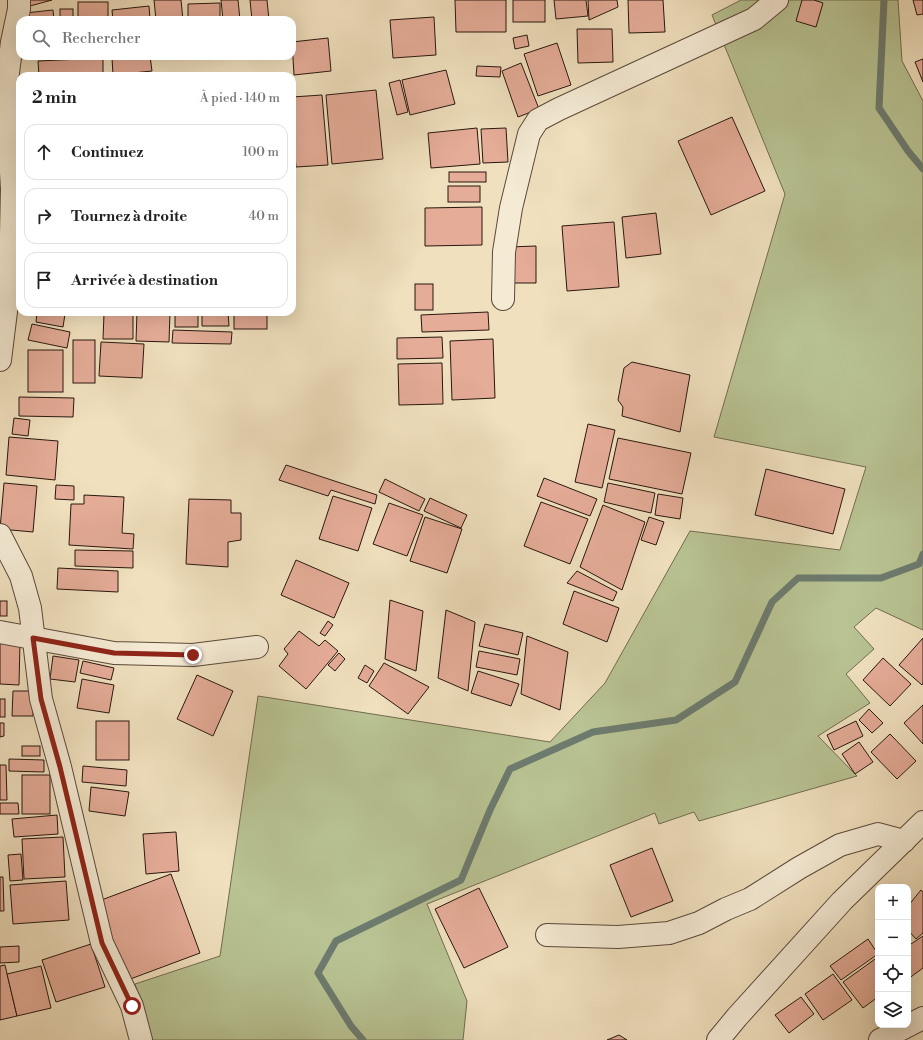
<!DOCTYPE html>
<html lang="fr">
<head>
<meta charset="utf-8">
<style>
	body { margin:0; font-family:"Libre Bodoni",serif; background:#f2f2f2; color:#222 }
	.controls { position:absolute; right:12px; bottom:12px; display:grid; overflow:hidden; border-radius:8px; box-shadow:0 4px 16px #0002 }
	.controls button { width:36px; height:36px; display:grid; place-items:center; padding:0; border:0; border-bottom:1px solid #e0e0e0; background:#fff; color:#222; font:20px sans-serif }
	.stop { position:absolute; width:12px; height:12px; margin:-9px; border:3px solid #8f2418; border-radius:50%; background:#fff }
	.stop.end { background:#8f2418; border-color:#fff; box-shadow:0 1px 4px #0008 }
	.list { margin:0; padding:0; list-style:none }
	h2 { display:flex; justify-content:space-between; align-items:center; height:52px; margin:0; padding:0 16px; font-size:17px }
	h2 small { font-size:13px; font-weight:400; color:#767676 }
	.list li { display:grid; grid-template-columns:26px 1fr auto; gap:12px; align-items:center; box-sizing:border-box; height:56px; margin:0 8px 8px; padding:0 8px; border:1px solid #e0e0e0; border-radius:12px }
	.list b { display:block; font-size:15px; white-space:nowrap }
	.list em { font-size:13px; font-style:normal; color:#767676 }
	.icon { flex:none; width:22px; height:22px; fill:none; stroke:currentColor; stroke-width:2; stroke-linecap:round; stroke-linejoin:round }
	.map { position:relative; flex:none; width:923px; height:1040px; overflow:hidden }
	.search { position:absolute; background:#fff; box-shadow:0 4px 16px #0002; left:16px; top:16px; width:280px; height:44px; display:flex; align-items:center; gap:10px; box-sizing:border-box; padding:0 14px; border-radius:12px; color:#767676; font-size:15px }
	.panel { position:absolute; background:#fff; box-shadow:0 4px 16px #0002; left:16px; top:72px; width:280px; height:244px; border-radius:12px }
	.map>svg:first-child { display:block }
	.green { fill:#b8c292; stroke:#706c50 }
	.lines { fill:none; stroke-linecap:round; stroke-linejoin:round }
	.stream { stroke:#6d7b6f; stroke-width:7 }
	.building { fill:#e5ac98; stroke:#29170f }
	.minor-casing { stroke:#5b493b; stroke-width:24 }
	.minor { stroke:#f5ebd5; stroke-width:22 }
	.route { stroke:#8f2418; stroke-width:5 }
</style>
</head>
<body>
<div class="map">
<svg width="923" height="1040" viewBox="0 0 923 1040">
	<rect width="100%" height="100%" fill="#f0e0be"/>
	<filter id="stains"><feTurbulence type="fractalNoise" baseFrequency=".005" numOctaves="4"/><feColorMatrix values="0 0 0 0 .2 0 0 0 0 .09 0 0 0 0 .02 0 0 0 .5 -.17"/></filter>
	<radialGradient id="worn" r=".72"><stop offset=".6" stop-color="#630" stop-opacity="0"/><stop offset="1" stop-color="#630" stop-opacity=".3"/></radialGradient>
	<polygon class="green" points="741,0 898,0 902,61 923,101 923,630 876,608 854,627 874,649 846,674 870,703 818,736 857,776 699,821 694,812 659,824 655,813 427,904 467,1001 463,1040 152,1040 135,984 220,956 258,696 550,742 605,683 690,531 840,550 866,467 714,437 785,194 712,15"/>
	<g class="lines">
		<g class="stream">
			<polyline points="884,0 879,108 908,151 923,169"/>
			<polyline points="363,1040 351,1026 318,973 336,941 461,880 490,810 510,769 593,732 676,720 735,682 772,602 798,578 881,578 919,564 923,554"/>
		</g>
	</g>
	<g class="building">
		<polygon points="28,0 52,0 30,6"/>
		<polygon points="154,0 181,0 183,20 156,20"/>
		<polygon points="221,0 238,0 240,20 223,20"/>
		<polygon points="250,0 267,0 269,20 252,20"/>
		<polygon points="455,0 506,0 506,32 456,32"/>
		<rect x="513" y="0" width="32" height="22"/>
		<polygon points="554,0 586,0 588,16 556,19"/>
		<polygon points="588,0 617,0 618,7 589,20"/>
		<polygon points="628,0 663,0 665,32 629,33"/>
		<polygon points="802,0 814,0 823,3 816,27 796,21"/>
		<polygon points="913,0 923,0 923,14 917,15"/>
		<rect x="78" y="2" width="30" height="18"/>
		<polygon points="220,3 220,20 188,20 188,4"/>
		<polygon points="149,6 150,20 113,20 112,10"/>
		<rect x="60" y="9" width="13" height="11"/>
		<polygon points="53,10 54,20 26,20 25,13"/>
		<polygon points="434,17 436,55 393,58 390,20"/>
		<polygon points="577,29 612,29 613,62 578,63"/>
		<polygon points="527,35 529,46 515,49 513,38"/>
		<polygon points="328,38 331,71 294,75 292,42"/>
		<polygon points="557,43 571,85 538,96 524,54"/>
		<polygon points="40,56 58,56 40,58"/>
		<polygon points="126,56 150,56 152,71 113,75 112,58"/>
		<polygon points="103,58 103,76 39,76 38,61"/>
		<polygon points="923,59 923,82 915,62"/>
		<polygon points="521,63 539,109 518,117 502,71"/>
		<polygon points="477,66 501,67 500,77 476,76"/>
		<polygon points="446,70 455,104 410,115 402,80"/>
		<polygon points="400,80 408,112 397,115 389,83"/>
		<polygon points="376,90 383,159 332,164 326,95"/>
		<polygon points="322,95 328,165 296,167 292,123 292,97"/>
		<polygon points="732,117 765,191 711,215 678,141"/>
		<polygon points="477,128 480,164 431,168 428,133"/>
		<polygon points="506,128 508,162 483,163 481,129"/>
		<rect x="449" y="172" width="37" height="10"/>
		<rect x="448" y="186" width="32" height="16"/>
		<polygon points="482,207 482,245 425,246 425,208"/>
		<polygon points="656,213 661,254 626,258 622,217"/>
		<polygon points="614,222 619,287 567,291 562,226"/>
		<polygon points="536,246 536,283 509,283 509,247"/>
		<rect x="415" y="284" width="18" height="26"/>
		<polygon points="37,312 50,312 65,314 63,327 36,322"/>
		<polygon points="137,312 170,313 169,342 136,341"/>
		<rect x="175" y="312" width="23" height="15"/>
		<polygon points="202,312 228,312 229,326 202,326"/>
		<rect x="234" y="312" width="33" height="17"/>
		<polygon points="488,312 489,330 422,332 421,315"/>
		<polygon points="104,314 133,314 133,339 103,339"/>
		<polygon points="32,324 70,332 67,348 28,340"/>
		<polygon points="173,330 232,332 231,344 172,343"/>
		<polygon points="442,337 443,358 397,359 397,338"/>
		<polygon points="493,339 495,398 452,400 450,341"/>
		<rect x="73" y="340" width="22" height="43"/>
		<polygon points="101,342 144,344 142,378 99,376"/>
		<rect x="28" y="350" width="35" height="42"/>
		<polygon points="632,362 690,375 680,432 622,416 623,407 618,400 624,368"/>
		<polygon points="442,363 443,404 399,405 398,364"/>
		<polygon points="19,397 74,398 73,417 19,416"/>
		<polygon points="14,418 30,420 28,436 12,434"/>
		<polygon points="588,424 615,430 602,488 575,482"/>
		<polygon points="9,437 58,441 55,480 6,475"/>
		<polygon points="618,438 691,453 682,494 609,479"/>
		<polygon points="286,465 377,495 375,504 331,490 328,496 279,480"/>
		<polygon points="766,469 845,489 833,534 755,515"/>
		<polygon points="544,478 597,499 590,516 537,496"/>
		<polygon points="385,479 425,499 419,511 379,492"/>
		<polygon points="4,483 37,486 33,532 0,529"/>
		<polygon points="608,483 655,493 651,513 604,502"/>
		<polygon points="56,485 74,486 74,500 55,499"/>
		<polygon points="658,494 683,498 680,519 655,515"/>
		<polygon points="84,495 124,497 122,533 134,534 133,549 69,545 71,504 84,504"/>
		<polygon points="333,496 372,508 358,551 319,539"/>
		<polygon points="430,498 467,515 461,528 424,511"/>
		<polygon points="189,499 231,500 231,513 241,513 241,540 228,542 228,567 186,564"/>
		<polygon points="541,502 588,519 570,564 524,546"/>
		<polygon points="389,503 423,515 407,556 373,544"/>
		<polygon points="603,505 645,522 622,590 580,567"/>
		<polygon points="425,517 462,529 447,573 410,561"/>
		<polygon points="649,517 664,522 656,545 641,540"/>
		<polygon points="75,550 133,551 133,568 75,566"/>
		<polygon points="296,560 349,583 334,618 281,595"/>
		<polygon points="58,568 118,571 118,592 57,589"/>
		<polygon points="577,571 617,592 613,601 567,583"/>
		<polygon points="574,591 619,608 607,642 563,624"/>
		<polygon points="390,600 423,611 416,671 385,659"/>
		<rect x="0" y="601" width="7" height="15"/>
		<polygon points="446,610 475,622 468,691 438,678"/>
		<polygon points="328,621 333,625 325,636 320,633"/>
		<polygon points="485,624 523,633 518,655 479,646"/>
		<polygon points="299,631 319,646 325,640 338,651 306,689 279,666 288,654 284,649"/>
		<polygon points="527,636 568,652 560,710 521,694"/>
		<polygon points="923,638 923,683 922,685 899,665"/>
		<polygon points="0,641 20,642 19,685 0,684"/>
		<polygon points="479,651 520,659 517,675 476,667"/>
		<polygon points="339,653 345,659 335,671 328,665"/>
		<polygon points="53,656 79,660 75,682 50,679"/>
		<polygon points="883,658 911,684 890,706 863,680"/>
		<polygon points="83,661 114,668 111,680 80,673"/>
		<polygon points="384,663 429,687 408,714 369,686"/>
		<polygon points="365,665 374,671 367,683 358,678"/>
		<polygon points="478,671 519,684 511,706 471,693"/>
		<polygon points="197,675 233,691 213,736 177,719"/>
		<polygon points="82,679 114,685 109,713 77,708"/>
		<polygon points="13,691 33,691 33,716 12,716"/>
		<rect x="0" y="699" width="5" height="18"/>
		<polygon points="923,705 923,744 904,723"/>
		<polygon points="869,709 883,723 872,733 859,720"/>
		<rect x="96" y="721" width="33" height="39"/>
		<polygon points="856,721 863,736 834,750 827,735"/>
		<polygon points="0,723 4,723 4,736 0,737"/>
		<polygon points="890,734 916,761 897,779 871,752"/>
		<polygon points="859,742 873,762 855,774 842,754"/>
		<rect x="22" y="746" width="18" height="10"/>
		<polygon points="9,759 44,760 44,772 9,771"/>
		<polygon points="0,765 6,765 7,800 0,800"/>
		<polygon points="83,766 127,770 126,786 82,782"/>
		<rect x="22" y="775" width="28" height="39"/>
		<polygon points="91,787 129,792 125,816 89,811"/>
		<polygon points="0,803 18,803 19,814 0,814"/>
		<polygon points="57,815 58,834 14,837 12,819"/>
		<polygon points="176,832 179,871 146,874 143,834"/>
		<polygon points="63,837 65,877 24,879 22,839"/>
		<polygon points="652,848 673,901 631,917 610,865"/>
		<polygon points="21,854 23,880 10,881 8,855"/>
		<polygon points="171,874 200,953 125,981 96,902"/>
		<polygon points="0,877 3,877 4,911 0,911"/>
		<polygon points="66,881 69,920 13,924 10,885"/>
		<polygon points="479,888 508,947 464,968 435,909"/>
		<polygon points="921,890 923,892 923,933 916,939 908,930 908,906"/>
		<polygon points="923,936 923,968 908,979 908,946"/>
		<polygon points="868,939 878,954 841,980 830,966"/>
		<polygon points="91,944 105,987 56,1002 42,960"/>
		<polygon points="19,946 19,962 0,963 0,947"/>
		<polygon points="878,957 878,997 863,1008 843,982"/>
		<polygon points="5,965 17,1016 0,1020 0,966"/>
		<polygon points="41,966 51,1008 17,1016 7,974"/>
		<polygon points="833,974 852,1000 823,1020 805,994"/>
		<polygon points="801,997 814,1014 789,1033 775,1015"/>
		<polygon points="619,1035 627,1040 607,1040"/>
	</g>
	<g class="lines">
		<defs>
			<g id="minor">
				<polyline points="503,299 504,252 511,208 529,134 538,120 559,109 754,19 777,0"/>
				<polyline points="0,360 10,279 12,189 6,88 12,42 19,9 19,0"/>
				<polyline points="0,535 21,576 30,608 41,699 60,767 102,943 132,1006 141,1040"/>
				<polyline points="0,632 114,653 193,655 257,647"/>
				<polyline points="547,935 618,937 669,933 699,923 726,909 750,899 799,868 840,845 878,834 904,841"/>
				<polyline points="718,1040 737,1017 842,901 923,822"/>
				<polyline points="880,1040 923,1018"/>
			</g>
		</defs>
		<use href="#minor" class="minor-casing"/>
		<use href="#minor" class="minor"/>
	</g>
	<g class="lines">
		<polyline class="route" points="132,1006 102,943 60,767 41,699 33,638 114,653 193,655"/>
	</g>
	<rect width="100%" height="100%" filter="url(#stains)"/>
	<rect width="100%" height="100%" fill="url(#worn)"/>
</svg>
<div class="controls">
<button>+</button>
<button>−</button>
<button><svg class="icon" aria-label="locate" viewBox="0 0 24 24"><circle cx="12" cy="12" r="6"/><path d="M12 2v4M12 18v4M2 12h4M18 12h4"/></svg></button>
<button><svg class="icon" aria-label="layers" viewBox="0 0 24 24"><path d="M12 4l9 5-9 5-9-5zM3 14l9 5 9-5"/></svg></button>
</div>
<div class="stop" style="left:132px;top:1006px"></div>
<div class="stop end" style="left:193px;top:655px"></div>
<div class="search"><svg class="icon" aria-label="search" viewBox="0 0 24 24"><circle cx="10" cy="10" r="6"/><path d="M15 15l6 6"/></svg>Rechercher</div>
<section class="panel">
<h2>2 min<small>À pied · 140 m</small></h2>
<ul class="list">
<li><svg class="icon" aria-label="ahead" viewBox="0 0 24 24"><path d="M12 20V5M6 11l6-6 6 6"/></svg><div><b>Continuez</b></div><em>100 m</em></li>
<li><svg class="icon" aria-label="right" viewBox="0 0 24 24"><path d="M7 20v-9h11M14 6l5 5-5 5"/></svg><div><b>Tournez à droite</b></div><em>40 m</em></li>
<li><svg class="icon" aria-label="arrive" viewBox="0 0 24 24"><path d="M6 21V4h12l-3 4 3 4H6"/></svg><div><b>Arrivée à destination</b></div></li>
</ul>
</section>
</div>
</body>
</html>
